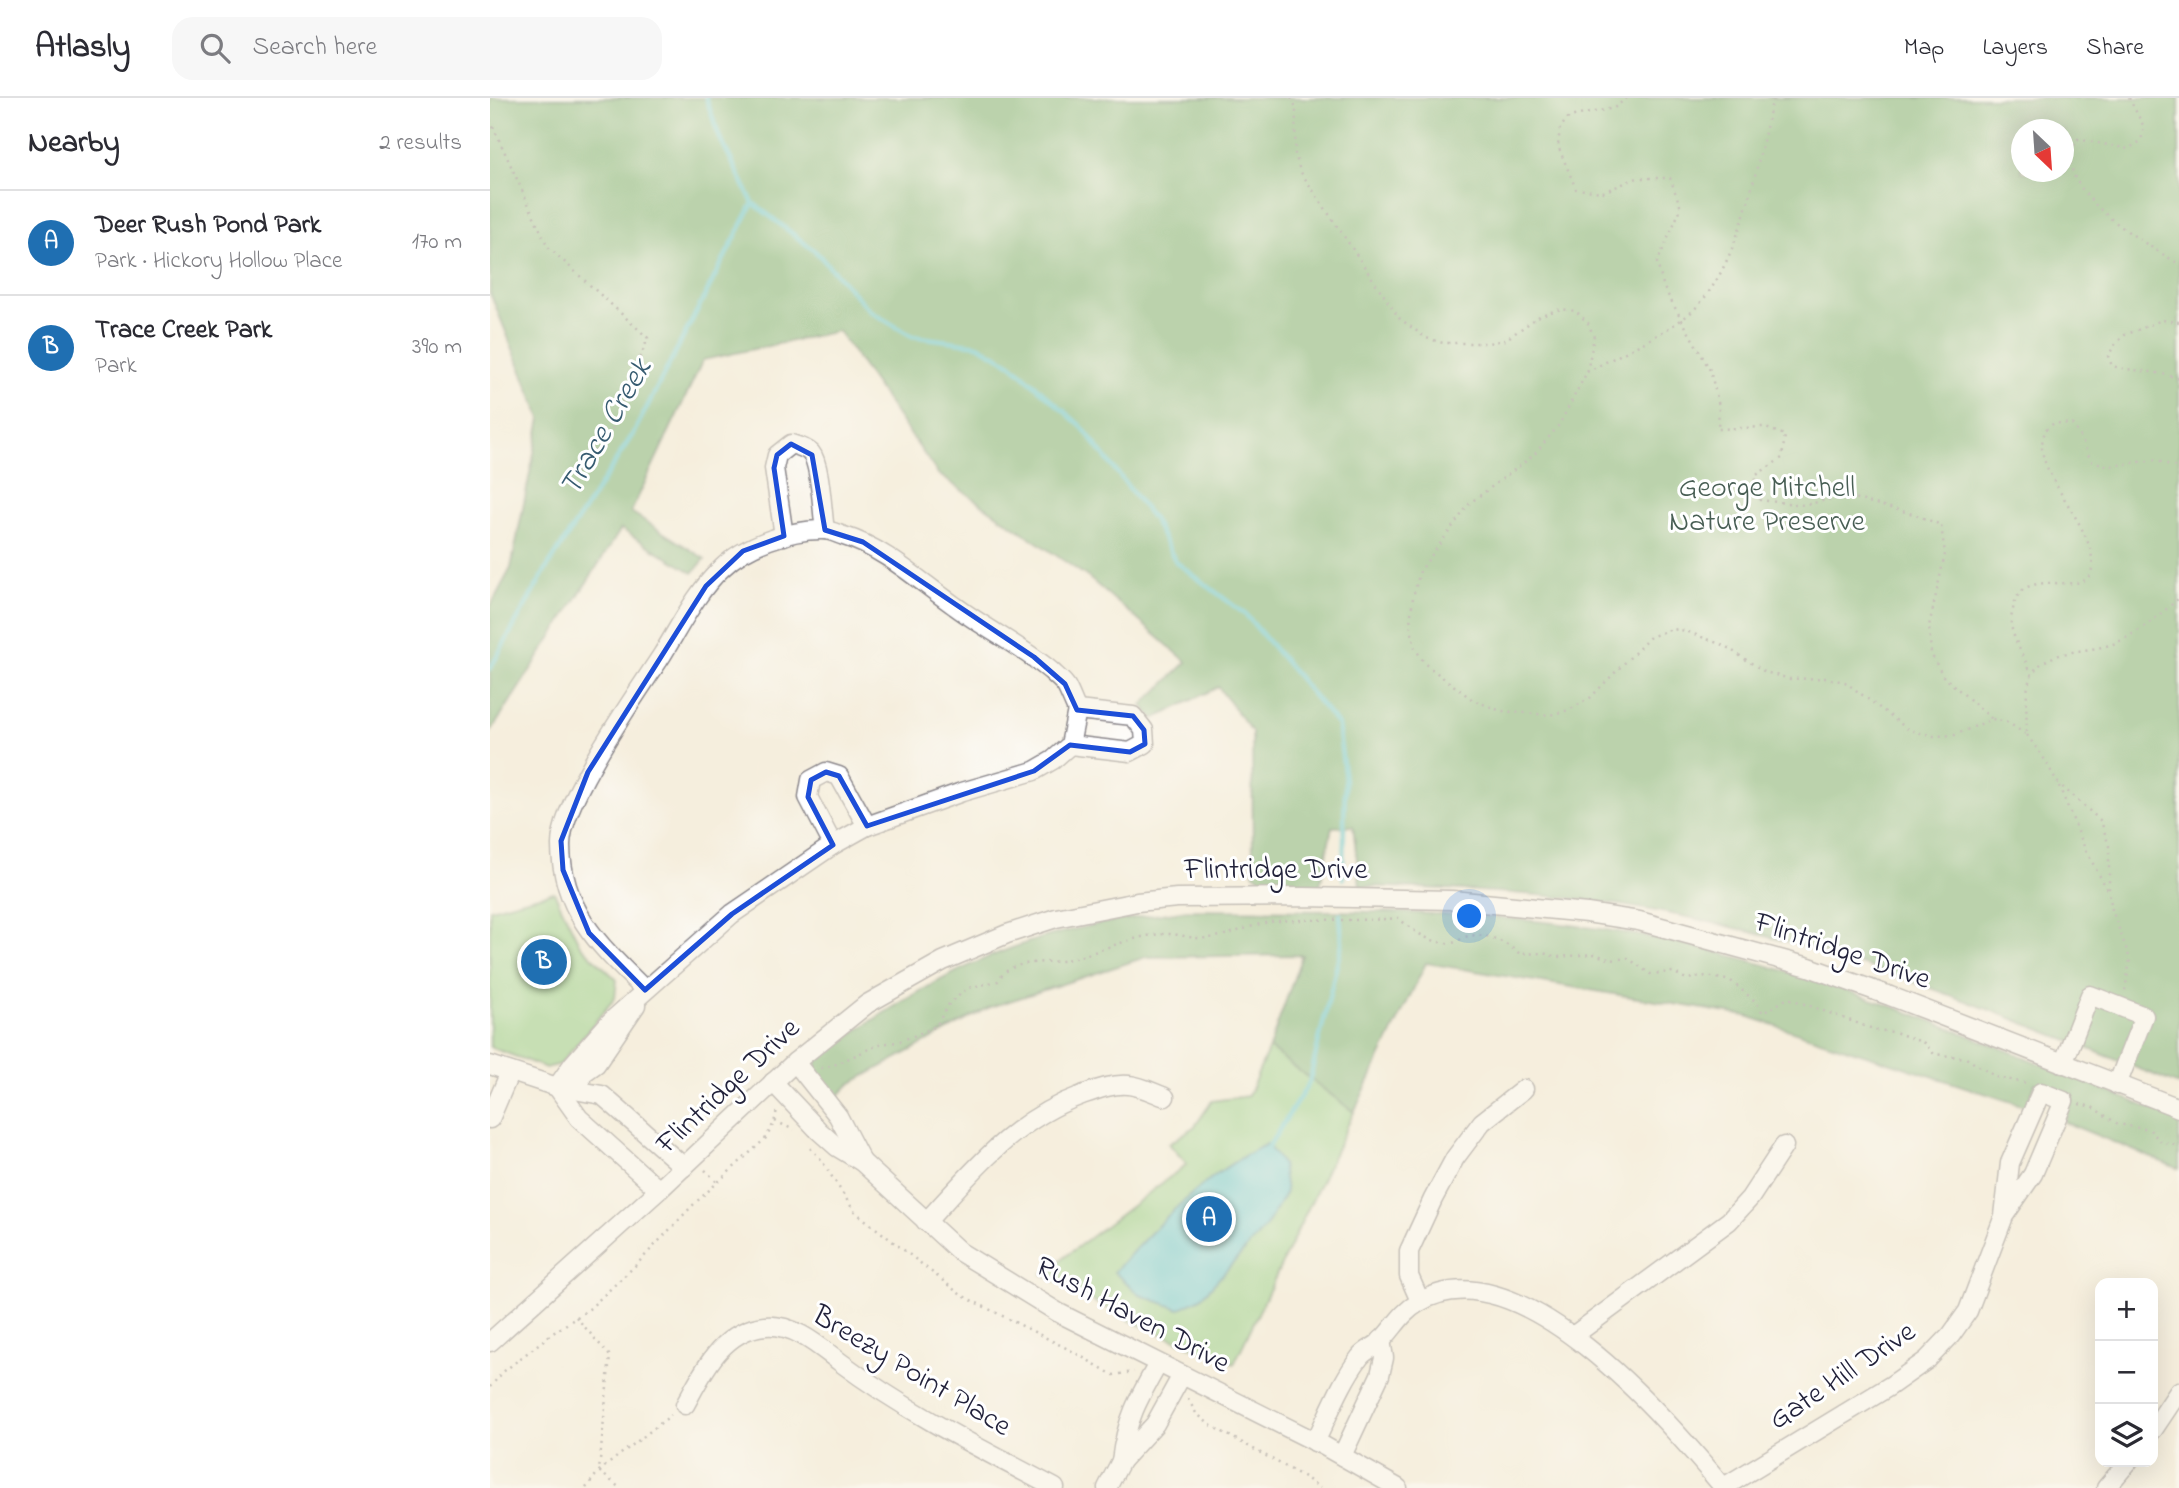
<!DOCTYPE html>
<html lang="en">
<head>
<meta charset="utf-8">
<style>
	body { margin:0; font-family:"Indie Flower",sans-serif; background:#f7f7f7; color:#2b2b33 }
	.controls { position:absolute; right:21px; bottom:21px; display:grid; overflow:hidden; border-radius:14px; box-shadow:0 7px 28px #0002 }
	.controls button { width:63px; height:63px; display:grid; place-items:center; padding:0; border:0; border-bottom:2px solid #e1e1e2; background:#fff; color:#2b2b33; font:35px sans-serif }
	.compass { position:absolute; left:1521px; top:21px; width:63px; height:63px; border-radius:50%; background:#fff; box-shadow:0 7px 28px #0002; rotate:155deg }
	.you { position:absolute; left:980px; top:819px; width:24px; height:24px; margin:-18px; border:5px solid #fff; border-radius:50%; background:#1a73e8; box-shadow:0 0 0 10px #1a73e833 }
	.badge { display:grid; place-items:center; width:46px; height:46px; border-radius:50%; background:#1f6fb2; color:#fff; font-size:23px; font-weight:700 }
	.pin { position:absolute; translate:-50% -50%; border:4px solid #fff; box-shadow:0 2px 7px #0006 }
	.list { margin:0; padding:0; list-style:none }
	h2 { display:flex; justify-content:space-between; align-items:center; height:91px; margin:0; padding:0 28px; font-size:30px }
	h2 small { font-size:23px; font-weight:400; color:#7c7c81 }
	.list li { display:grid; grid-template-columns:46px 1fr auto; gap:21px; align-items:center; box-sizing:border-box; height:105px; padding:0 28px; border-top:2px solid #e1e1e2 }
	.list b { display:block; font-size:26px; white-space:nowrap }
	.list p { margin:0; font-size:23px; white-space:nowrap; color:#7c7c81 }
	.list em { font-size:23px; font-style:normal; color:#7c7c81 }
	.icon { flex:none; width:38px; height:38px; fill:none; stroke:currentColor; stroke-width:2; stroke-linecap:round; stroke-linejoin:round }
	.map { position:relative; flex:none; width:1689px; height:1390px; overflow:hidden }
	header { display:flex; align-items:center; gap:42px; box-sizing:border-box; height:98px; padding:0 35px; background:#fff; border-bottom:2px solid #e1e1e2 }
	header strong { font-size:33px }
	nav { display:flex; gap:38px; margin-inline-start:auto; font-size:24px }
	.search { width:490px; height:63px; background:#f7f7f7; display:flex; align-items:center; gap:18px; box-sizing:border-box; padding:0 24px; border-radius:21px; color:#7c7c81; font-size:26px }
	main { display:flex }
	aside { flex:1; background:#fff }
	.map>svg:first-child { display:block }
	.green { fill:#8fcd83; stroke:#58785f; stroke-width:2 }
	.forest { fill:#73b071; stroke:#4a6956; stroke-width:2; fill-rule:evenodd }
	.water { fill:#5ac6d1; stroke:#3e7486; stroke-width:2 }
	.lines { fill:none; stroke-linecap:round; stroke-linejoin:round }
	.stream { stroke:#5ac6d1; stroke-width:4.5 }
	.minor-casing { stroke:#8c888c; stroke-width:21 }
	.path { stroke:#8c888c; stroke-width:2.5; stroke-dasharray:2 5; stroke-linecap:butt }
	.minor { stroke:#fff; stroke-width:18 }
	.marked { fill:none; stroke:#1d4ed8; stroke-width:5; stroke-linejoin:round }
	.labels { text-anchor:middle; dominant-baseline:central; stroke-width:6; stroke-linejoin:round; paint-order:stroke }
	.park-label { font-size:30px; fill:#485e54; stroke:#fff }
	.street-label { font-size:30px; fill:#22223b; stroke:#fff }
	.water-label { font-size:32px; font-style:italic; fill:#365b70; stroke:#fff }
</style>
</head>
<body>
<header>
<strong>Atlasly</strong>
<div class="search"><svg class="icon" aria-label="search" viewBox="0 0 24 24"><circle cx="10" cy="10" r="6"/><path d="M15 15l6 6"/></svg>Search here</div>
<nav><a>Map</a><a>Layers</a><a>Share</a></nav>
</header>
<main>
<aside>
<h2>Nearby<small>2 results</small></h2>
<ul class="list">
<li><span class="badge">A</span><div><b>Deer Rush Pond Park</b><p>Park · Hickory Hollow Place</p></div><em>170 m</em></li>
<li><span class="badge">B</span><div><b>Trace Creek Park</b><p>Park</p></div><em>390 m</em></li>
</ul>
</aside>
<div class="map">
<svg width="1689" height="1390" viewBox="0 0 1689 1390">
	<rect width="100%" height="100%" fill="#fff"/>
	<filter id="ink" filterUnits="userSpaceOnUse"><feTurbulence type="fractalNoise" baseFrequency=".0143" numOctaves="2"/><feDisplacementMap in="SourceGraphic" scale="14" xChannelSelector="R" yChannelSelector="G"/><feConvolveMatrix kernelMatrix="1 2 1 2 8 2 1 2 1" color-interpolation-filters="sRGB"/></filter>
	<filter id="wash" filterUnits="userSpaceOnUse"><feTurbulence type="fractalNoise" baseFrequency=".00686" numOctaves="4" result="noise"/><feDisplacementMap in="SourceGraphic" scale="28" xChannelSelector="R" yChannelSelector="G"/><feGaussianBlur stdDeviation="1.57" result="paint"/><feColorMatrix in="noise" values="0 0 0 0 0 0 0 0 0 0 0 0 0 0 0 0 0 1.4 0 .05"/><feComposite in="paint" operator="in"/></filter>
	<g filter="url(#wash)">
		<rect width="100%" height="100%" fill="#f5eedd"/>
		<g class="green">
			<polygon points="64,794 90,847 127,882 125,900 70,966 56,970 0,949 0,811"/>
			<polygon points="779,950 864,1014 744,1266 645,1225 552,1176 697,1066 679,1046 705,1028 722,1003 758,998"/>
		</g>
		<g class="forest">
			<path d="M0 0H1689V987C1519 919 1347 846 1166 813 1068 795 970 791 870 788L863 728 842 729 830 788H781L763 775 762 634 728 589 664 621 652 607 697 564 599 480 448 376 348 233 213 262 141 414 215 461 203 475 131 431 0 635V509L21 470 51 320 0 195ZM1532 32H1574V74H1532Z"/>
			<path d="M698 812C866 813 1037 810 1202 848 1371 887 1529 958 1689 1022V1071L1574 1024 1583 998 1545 985 1537 1009 1256 918 936 865 864 1014 779 950 812 857 656 859 498 910 360 986 344 1002C329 985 318 979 330 957 395 913 460 870 536 845 588 827 643 820 698 812Z"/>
		</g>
		<path class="water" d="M777 1046 792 1066 796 1094 775 1130 711 1200 689 1211 650 1197 624 1174C669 1125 715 1075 777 1046Z"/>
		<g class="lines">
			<g class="stream">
				<polyline points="216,0 229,38 263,105 326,154 381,214 422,238 488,247 521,266 592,329 663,421 686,464 756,517 848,627 855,682 853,781"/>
				<polyline points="0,571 55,473 143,336 263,105"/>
				<polyline points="777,1051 819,985 852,845 850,816"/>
			</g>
		</g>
	</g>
	<g filter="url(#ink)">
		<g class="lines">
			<defs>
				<g id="minor">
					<path d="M294 438 284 370 287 357 301 346C308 348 316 350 321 355 331 367 332 415 335 432"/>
					<polyline points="580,647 640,654 655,646 654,632 643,618 587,612"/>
					<polyline points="343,747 318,699 321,682 336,674 349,678 377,728"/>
					<path d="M155 892C111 849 71 813 71 747 71 702 146 597 172 557 190 528 207 493 232 470 255 447 301 431 334 432 340 432 348 436 354 438 396 451 429 483 465 508 496 531 531 548 561 573 566 578 572 582 576 588 580 595 583 604 587 612"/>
					<polyline points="305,964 348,1018 372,1064"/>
					<polyline points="1573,966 1600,897 1654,918 1627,987"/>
					<polyline points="0,967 67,989 112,997 194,1069"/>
					<polyline points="283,984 329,1033 347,1049 372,1064 470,1154 569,1215 834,1348 908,1390"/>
					<polyline points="67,989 83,966 120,924 242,816 343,747 377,728 472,694 544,673 563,662 580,647 587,612"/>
					<polyline points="67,989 89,1020 169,1092"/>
					<polyline points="89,992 92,976 106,966 146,907"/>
					<polyline points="0,1021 20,974"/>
					<path d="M436 1124C484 1072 523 1022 592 997 606 992 624 985 639 987 651 988 664 995 675 999"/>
					<polyline points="930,1203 919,1178 919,1153 943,1101 965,1060 992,1024 1034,991"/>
					<polyline points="1083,1238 1239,1123 1260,1100 1294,1048"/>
					<polyline points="0,1244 169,1092 305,964 377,906 453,863 517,836 566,820 647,804 687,800 814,799 962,802 1097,815 1149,823 1319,869 1400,898 1689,1010"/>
					<path d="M195 1307C213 1274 232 1232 275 1228 303 1225 329 1248 350 1264 417 1314 491 1351 565 1390"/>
					<polyline points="1663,1332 1689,1293"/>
					<path d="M825 1344C839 1316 851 1284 870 1259 876 1252 885 1249 891 1243 904 1230 911 1215 928 1205 1027 1144 1178 1323 1234 1390"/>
					<polyline points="852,1358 890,1277 894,1260 891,1242"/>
					<path d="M631 1363C636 1322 648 1301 668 1266"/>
					<polyline points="1234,1389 1400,1288 1437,1262 1461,1237 1478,1213 1514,1118 1543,1076 1574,1003 1551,994 1520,1065 1514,1118"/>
					<polyline points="617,1390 631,1363 665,1326 692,1277"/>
					<polyline points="1616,1390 1638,1364"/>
				</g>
			</defs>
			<use href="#minor" class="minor-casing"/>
			<g class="path">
				<path d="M801 0 806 9 805 56 810 73 909 220 936 240 953 245H998L1015 242 1051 217 1071 211 1086 213 1098 225 1104 239 1097 274 1069 327 1044 357 980 405 930 473 923 499 920 525 925 550 935 566 983 602 1011 613 1060 617 1079 612 1100 600 1160 539 1182 531 1196 533 1235 548 1275 574 1300 581 1335 580 1355 584 1419 632 1444 638 1465 637 1502 621 1517 624 1537 637C1537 619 1534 594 1541 578 1555 550 1598 555 1623 546 1647 536 1670 517 1689 500"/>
				<polyline points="1137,0 1124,10 1079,19 1070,30 1068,48 1086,91 1113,94 1147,80 1180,80 1191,110 1167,165 1174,190 1220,272 1229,308 1228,331 1273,329 1295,337 1292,360 1265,378 1270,402 1314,407 1355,398 1423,416 1451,427 1455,456 1439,528 1441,556 1453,578 1502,621"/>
				<path d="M1639 0 1654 29 1651 43 1638 51 1588 41 1578 57C1581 65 1582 76 1587 83 1606 117 1656 146 1689 166"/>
				<polyline points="0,22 58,149 158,240 121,334 74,390"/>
				<path d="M1689 224 1672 222 1635 237 1626 245 1618 258 1622 268C1645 274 1667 272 1689 281"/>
				<path d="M1097 274C1128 257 1162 242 1191 222 1249 184 1267 64 1283 0"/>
				<path d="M1542 577C1535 561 1524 543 1521 527 1520 521 1523 512 1524 507 1535 464 1598 504 1602 470 1607 433 1551 381 1552 348 1552 343 1554 337 1555 332L1564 325 1582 326 1591 340 1601 363 1620 368 1665 362 1689 370"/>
				<polyline points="1537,637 1553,659 1568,685 1611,723 1619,748 1619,794 1622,812 1640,861 1635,893"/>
				<polyline points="1569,688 1596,753 1618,793"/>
				<path d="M331 970 344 967 390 946 408 944 433 934 446 928 459 906 478 890 508 883C521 859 554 867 576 862 609 855 641 837 675 836 689 835 703 842 717 840 743 838 764 824 790 823 829 820 868 824 908 820 923 832 939 846 961 845 966 845 970 841 975 839 995 833 1015 844 1030 856L1053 855 1067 859 1105 856 1121 862 1138 860 1160 876 1183 874 1196 881 1217 878 1241 883 1266 904 1273 915 1298 900 1386 932 1405 934 1434 945 1444 956 1476 960 1506 979 1535 985"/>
				<polyline points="1589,1006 1602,1009 1628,1026 1660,1032 1671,1044 1689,1048"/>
				<polyline points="285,1023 304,1032"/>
				<polyline points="320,1050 330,1060 364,1113 471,1197 582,1253 623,1277 644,1274"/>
				<polyline points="215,1072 227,1084"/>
				<polyline points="86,1219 120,1258 109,1373 130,1390"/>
				<polyline points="0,1289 13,1274 60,1237 99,1211 147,1166 204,1106 276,1040 284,1025 287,1012"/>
				<polyline points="698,1301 706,1315 720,1327 816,1380 830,1390"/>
				<polyline points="96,1390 109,1373 181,1317"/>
			</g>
			<use href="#minor" class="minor"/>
		</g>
	</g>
	<path d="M0 0H1689V1390H0ZM301 346 322 357 335 432 373 444 544 559 575 586 587 612 643 618 654 632 655 646 640 654 580 647 544 673 377 728 349 678 336 674 321 682 318 699 343 747 242 816 155 892 99 835 73 772 71 743 98 674 216 488 253 453 294 438 284 370 287 357Z" fill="#f5eedd" fill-opacity=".55" fill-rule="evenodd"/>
	<path class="marked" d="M301 346 322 357 335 432 373 444 544 559 575 586 587 612 643 618 654 632 655 646 640 654 580 647 544 673 377 728 349 678 336 674 321 682 318 699 343 747 242 816 155 892 99 835 73 772 71 743 98 674 216 488 253 453 294 438 284 370 287 357Z"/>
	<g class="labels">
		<g class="park-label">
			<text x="1277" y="391">George Mitchell<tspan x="1277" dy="34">Nature Preserve</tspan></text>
		</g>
		<g class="street-label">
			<text x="786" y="773">Flintridge Drive</text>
			<text transform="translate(1352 854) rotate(19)">Flintridge Drive</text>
			<text transform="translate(239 989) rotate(-43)">Flintridge Drive</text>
			<text transform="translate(642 1218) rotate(28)">Rush Haven Drive</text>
			<text transform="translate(421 1274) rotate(31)">Breezy Point Place</text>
			<text transform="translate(1353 1279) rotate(-34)">Gate Hill Drive</text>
		</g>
		<g class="water-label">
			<text transform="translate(117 330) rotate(-60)">Trace Creek</text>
		</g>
	</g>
</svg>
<div class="controls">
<button>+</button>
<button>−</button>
<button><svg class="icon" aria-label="layers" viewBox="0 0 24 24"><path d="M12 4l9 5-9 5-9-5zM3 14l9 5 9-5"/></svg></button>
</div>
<svg class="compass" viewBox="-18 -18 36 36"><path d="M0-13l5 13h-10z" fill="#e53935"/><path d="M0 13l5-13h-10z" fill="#7c7c81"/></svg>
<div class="you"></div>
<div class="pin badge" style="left:719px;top:1121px">A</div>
<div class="pin badge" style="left:54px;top:864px">B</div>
</div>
</main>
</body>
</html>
